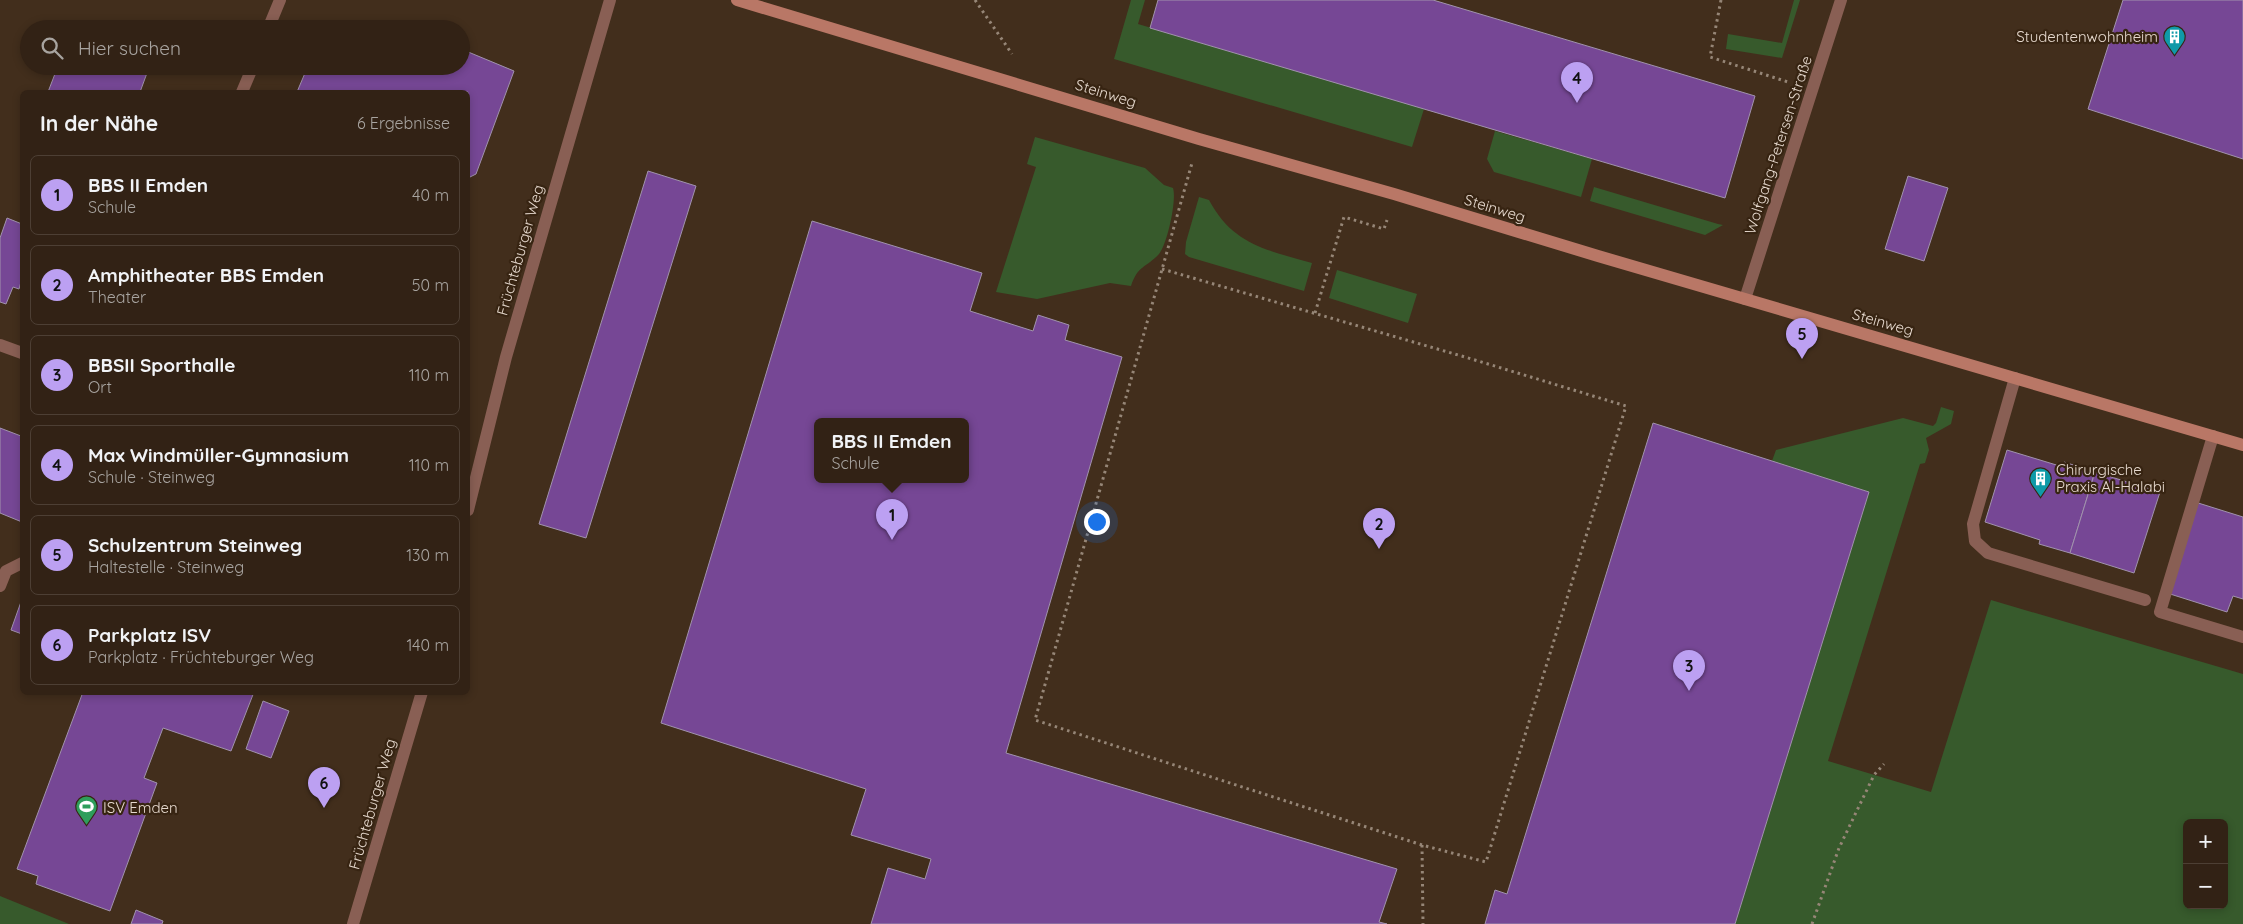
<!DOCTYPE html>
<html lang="de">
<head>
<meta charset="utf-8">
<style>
	body { margin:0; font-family:Quicksand,sans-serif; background:#3d2f22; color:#f1f3f6 }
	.controls { position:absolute; right:15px; bottom:15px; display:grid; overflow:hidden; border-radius:8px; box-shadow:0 2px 8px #0003 }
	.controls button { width:45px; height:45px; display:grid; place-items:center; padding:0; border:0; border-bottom:1px solid #4d3f34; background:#322215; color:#f1f3f6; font:25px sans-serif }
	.you { position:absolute; left:1096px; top:521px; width:18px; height:18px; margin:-12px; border:4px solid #fff; border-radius:50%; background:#1a73e8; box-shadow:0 0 0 8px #1a73e833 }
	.badge { display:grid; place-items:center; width:32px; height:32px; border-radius:50%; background:#bca0f2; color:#111; font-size:16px; font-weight:700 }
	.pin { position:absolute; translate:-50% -41px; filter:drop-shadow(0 1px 2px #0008) }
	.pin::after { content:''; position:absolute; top:26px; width:18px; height:15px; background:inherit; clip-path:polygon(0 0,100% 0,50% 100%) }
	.popup { position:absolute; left:814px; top:418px; width:155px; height:65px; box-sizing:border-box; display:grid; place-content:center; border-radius:8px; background:#322215; filter:drop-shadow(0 1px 4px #0005); font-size:16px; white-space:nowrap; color:#a8a4a0 }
	.popup b { font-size:19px; color:#f1f3f6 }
	.popup::after { content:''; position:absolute; left:50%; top:100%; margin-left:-10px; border:10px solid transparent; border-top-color:#322215 }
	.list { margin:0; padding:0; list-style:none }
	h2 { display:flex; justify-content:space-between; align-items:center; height:65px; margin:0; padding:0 20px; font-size:21px }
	h2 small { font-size:16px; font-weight:400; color:#a8a4a0 }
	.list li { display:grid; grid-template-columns:32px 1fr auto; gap:15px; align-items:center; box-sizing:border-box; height:80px; margin:0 10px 10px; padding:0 10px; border:1px solid #4d3f34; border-radius:8px }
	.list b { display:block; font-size:19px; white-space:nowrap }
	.list p { margin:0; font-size:16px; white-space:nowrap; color:#a8a4a0 }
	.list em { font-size:16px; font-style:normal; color:#a8a4a0 }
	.icon { flex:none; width:28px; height:28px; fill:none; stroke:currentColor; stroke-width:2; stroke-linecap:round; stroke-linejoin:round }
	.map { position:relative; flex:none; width:2243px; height:924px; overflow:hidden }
	.search { position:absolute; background:#322215; box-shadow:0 2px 8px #0003; left:20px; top:20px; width:450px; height:55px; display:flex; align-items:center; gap:12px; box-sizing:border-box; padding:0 18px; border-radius:28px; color:#a8a4a0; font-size:19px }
	.panel { position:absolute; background:#322215; box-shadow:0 2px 8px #0003; left:20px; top:90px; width:450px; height:605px; border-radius:8px }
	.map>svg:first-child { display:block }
	.green { fill:#375a2c; fill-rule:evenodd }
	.building { fill:#764795; stroke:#a193ad; fill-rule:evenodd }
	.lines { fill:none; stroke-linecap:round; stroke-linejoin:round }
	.path { stroke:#968677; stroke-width:3; stroke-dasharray:2.5 4; stroke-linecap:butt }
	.lane { stroke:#895f54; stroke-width:12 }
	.street { stroke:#895f54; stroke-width:12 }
	.secondary { stroke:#b97766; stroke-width:12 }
	.labels { text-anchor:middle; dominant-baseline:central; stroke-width:4.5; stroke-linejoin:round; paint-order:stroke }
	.poi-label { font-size:15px; fill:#e6d9ce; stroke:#372412; text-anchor:start }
	.street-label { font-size:15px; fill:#e6d9ce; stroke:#372412 }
</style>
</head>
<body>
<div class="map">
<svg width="2243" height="924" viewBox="0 0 2243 924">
	<rect width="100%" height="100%" fill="#422e1c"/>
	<g class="green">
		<polygon points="1131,0 1145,0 1138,24 1424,109 1412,147 1114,59"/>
		<polygon points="1794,0 1800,0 1782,58 1726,49 1728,34 1782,43"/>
		<polygon points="1495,131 1592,159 1581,197 1494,172 1487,159"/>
		<path d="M1035 137 1145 168 1164 185 1173 188C1177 200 1167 245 1159 254 1146 268 1138 265 1131 286L1110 283 1037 299 996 292 1036 167 1027 164Z"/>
		<polygon points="1594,187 1718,224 1723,225 1705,235 1590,201"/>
		<path d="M1199 197 1209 200C1233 245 1267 250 1312 263L1304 291 1189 257 1185 254 1186 242Z"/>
		<polygon points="1337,270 1417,294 1408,323 1329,298"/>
		<path d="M1941 407 1954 411 1951 424 1926 438 1929 450 1925 463 1920 464 1828 761 1931 792 1991 600 2243 674V924H1735L1869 492 1772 461 1776 450 1903 418 1933 426 1936 423ZM2187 823H2224V905H2187Z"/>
		<polygon points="0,896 69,924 0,924"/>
	</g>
	<g class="building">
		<polygon points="1158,0 1433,0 1755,96 1725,198 1150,28"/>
		<polygon points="2123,0 2243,0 2243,159 2088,109"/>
		<polygon points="461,49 514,71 476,174 468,178 468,92 297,92 308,66 461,66"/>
		<polygon points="58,66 130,66 147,73 140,92 48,92"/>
		<polygon points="648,171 696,186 586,538 539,524"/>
		<polygon points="1908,176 1948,188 1924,261 1885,249"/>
		<polygon points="7,218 22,224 22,278 19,289 13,287 6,304 0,302 0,238"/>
		<path d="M812 221 982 273 970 311 1033 331 1038 315 1069 325 1065 340 1122 357 1006 753 1397 869 1379 922 1387 924H871L888 868 925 879 931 859 851 835 866 789 661 723ZM818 421H966V479H818Z"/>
		<polygon points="1653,423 1869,492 1735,924 1485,924 1495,890 1507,894"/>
		<polygon points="0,428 21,436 22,432 22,522 0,513"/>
		<polygon points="2007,450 2063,467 2064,462 2095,472 2070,553 2039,544 2040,540 1985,522"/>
		<polygon points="2095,472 2160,492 2134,573 2070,553"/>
		<polygon points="2195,502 2243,517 2243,599 2233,596 2227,612 2167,593"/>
		<polygon points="22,599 22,634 11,630"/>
		<polygon points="83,692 254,692 231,751 163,728 144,778 157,783 110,911 36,884 38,876 17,869"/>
		<polygon points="263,701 289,711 271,758 246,749"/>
		<polygon points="136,910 163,921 162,924 131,924"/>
	</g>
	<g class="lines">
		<g class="path">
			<polyline points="975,0 1012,54"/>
			<polyline points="1721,0 1710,57 1788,82"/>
			<polyline points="1162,269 1465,357 1626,406 1486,862 1422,845 1035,720 1192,163"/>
			<polyline points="1315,313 1344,217 1384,229 1387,220"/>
			<polyline points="1422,845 1423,924"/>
			<polyline points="1812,924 1839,848 1874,775 1884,764"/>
		</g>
		<g class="lane">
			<polyline points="2015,378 1973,524 1975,541 1988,553 2145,600"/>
			<polyline points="2213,436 2160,612 2243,637"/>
			<polyline points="0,586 6,571 22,563"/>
		</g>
		<g class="street">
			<polyline points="268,29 280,0"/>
			<polyline points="242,92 253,66"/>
			<polyline points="1745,299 1841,0"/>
			<polyline points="0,345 22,353"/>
			<polyline points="468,510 506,357 610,0"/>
			<polyline points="353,924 422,692"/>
		</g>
		<polyline class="secondary" points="737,0 1199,139 1394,194 1598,256 2243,445"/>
	</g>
	<defs>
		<symbol id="building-pin" viewBox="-11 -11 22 30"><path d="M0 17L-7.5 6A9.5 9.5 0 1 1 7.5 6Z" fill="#0f9aa8" stroke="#372412"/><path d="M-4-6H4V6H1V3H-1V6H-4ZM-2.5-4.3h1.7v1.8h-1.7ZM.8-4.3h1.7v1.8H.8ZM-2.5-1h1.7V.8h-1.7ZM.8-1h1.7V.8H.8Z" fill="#fff"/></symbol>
		<symbol id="stadium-pin" viewBox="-11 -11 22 30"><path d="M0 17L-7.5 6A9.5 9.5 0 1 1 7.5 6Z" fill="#2e9e5b" stroke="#372412"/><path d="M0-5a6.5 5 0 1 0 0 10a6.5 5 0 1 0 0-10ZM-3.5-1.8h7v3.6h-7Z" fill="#fff"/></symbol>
	</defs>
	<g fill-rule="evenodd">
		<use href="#building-pin" x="2162" y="24" width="25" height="34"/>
		<use href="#building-pin" x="2028" y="466" width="25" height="34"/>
		<use href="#stadium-pin" x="74" y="794" width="25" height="34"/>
	</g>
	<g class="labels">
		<g class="poi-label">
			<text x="2158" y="36" text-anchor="end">Studentenwohnheim</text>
			<text x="2056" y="469">Chirurgische<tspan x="2056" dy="17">Praxis Al-Halabi</tspan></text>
			<text x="103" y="807">ISV Emden</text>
		</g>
		<g class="street-label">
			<text transform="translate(1106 93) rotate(17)">Steinweg</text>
			<text transform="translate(1778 145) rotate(-72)">Wolfgang-Petersen-Straße</text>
			<text transform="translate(1495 208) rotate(17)">Steinweg</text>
			<text transform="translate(520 250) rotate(-74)">Früchteburger Weg</text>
			<text transform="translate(1883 322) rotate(16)">Steinweg</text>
			<text transform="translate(372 804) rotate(-74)">Früchteburger Weg</text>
		</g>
	</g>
</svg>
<div class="controls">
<button>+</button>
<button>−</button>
</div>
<div class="you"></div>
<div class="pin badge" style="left:892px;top:540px">1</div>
<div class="popup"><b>BBS II Emden</b>Schule</div>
<div class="pin badge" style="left:1379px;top:549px">2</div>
<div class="pin badge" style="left:1689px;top:691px">3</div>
<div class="pin badge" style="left:1577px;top:103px">4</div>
<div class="pin badge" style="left:1802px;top:359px">5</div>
<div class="pin badge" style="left:324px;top:808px">6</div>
<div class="search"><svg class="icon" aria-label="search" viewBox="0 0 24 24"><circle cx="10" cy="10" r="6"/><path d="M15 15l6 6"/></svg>Hier suchen</div>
<section class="panel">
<h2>In der Nähe<small>6 Ergebnisse</small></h2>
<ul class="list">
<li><span class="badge">1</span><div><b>BBS II Emden</b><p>Schule</p></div><em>40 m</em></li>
<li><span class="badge">2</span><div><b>Amphitheater BBS Emden</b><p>Theater</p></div><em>50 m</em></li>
<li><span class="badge">3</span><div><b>BBSII Sporthalle</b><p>Ort</p></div><em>110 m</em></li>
<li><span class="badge">4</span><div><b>Max Windmüller-Gymnasium</b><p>Schule · Steinweg</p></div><em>110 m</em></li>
<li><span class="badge">5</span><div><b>Schulzentrum Steinweg</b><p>Haltestelle · Steinweg</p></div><em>130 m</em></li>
<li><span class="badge">6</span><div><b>Parkplatz ISV</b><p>Parkplatz · Früchteburger Weg</p></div><em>140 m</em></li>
</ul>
</section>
</div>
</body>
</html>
